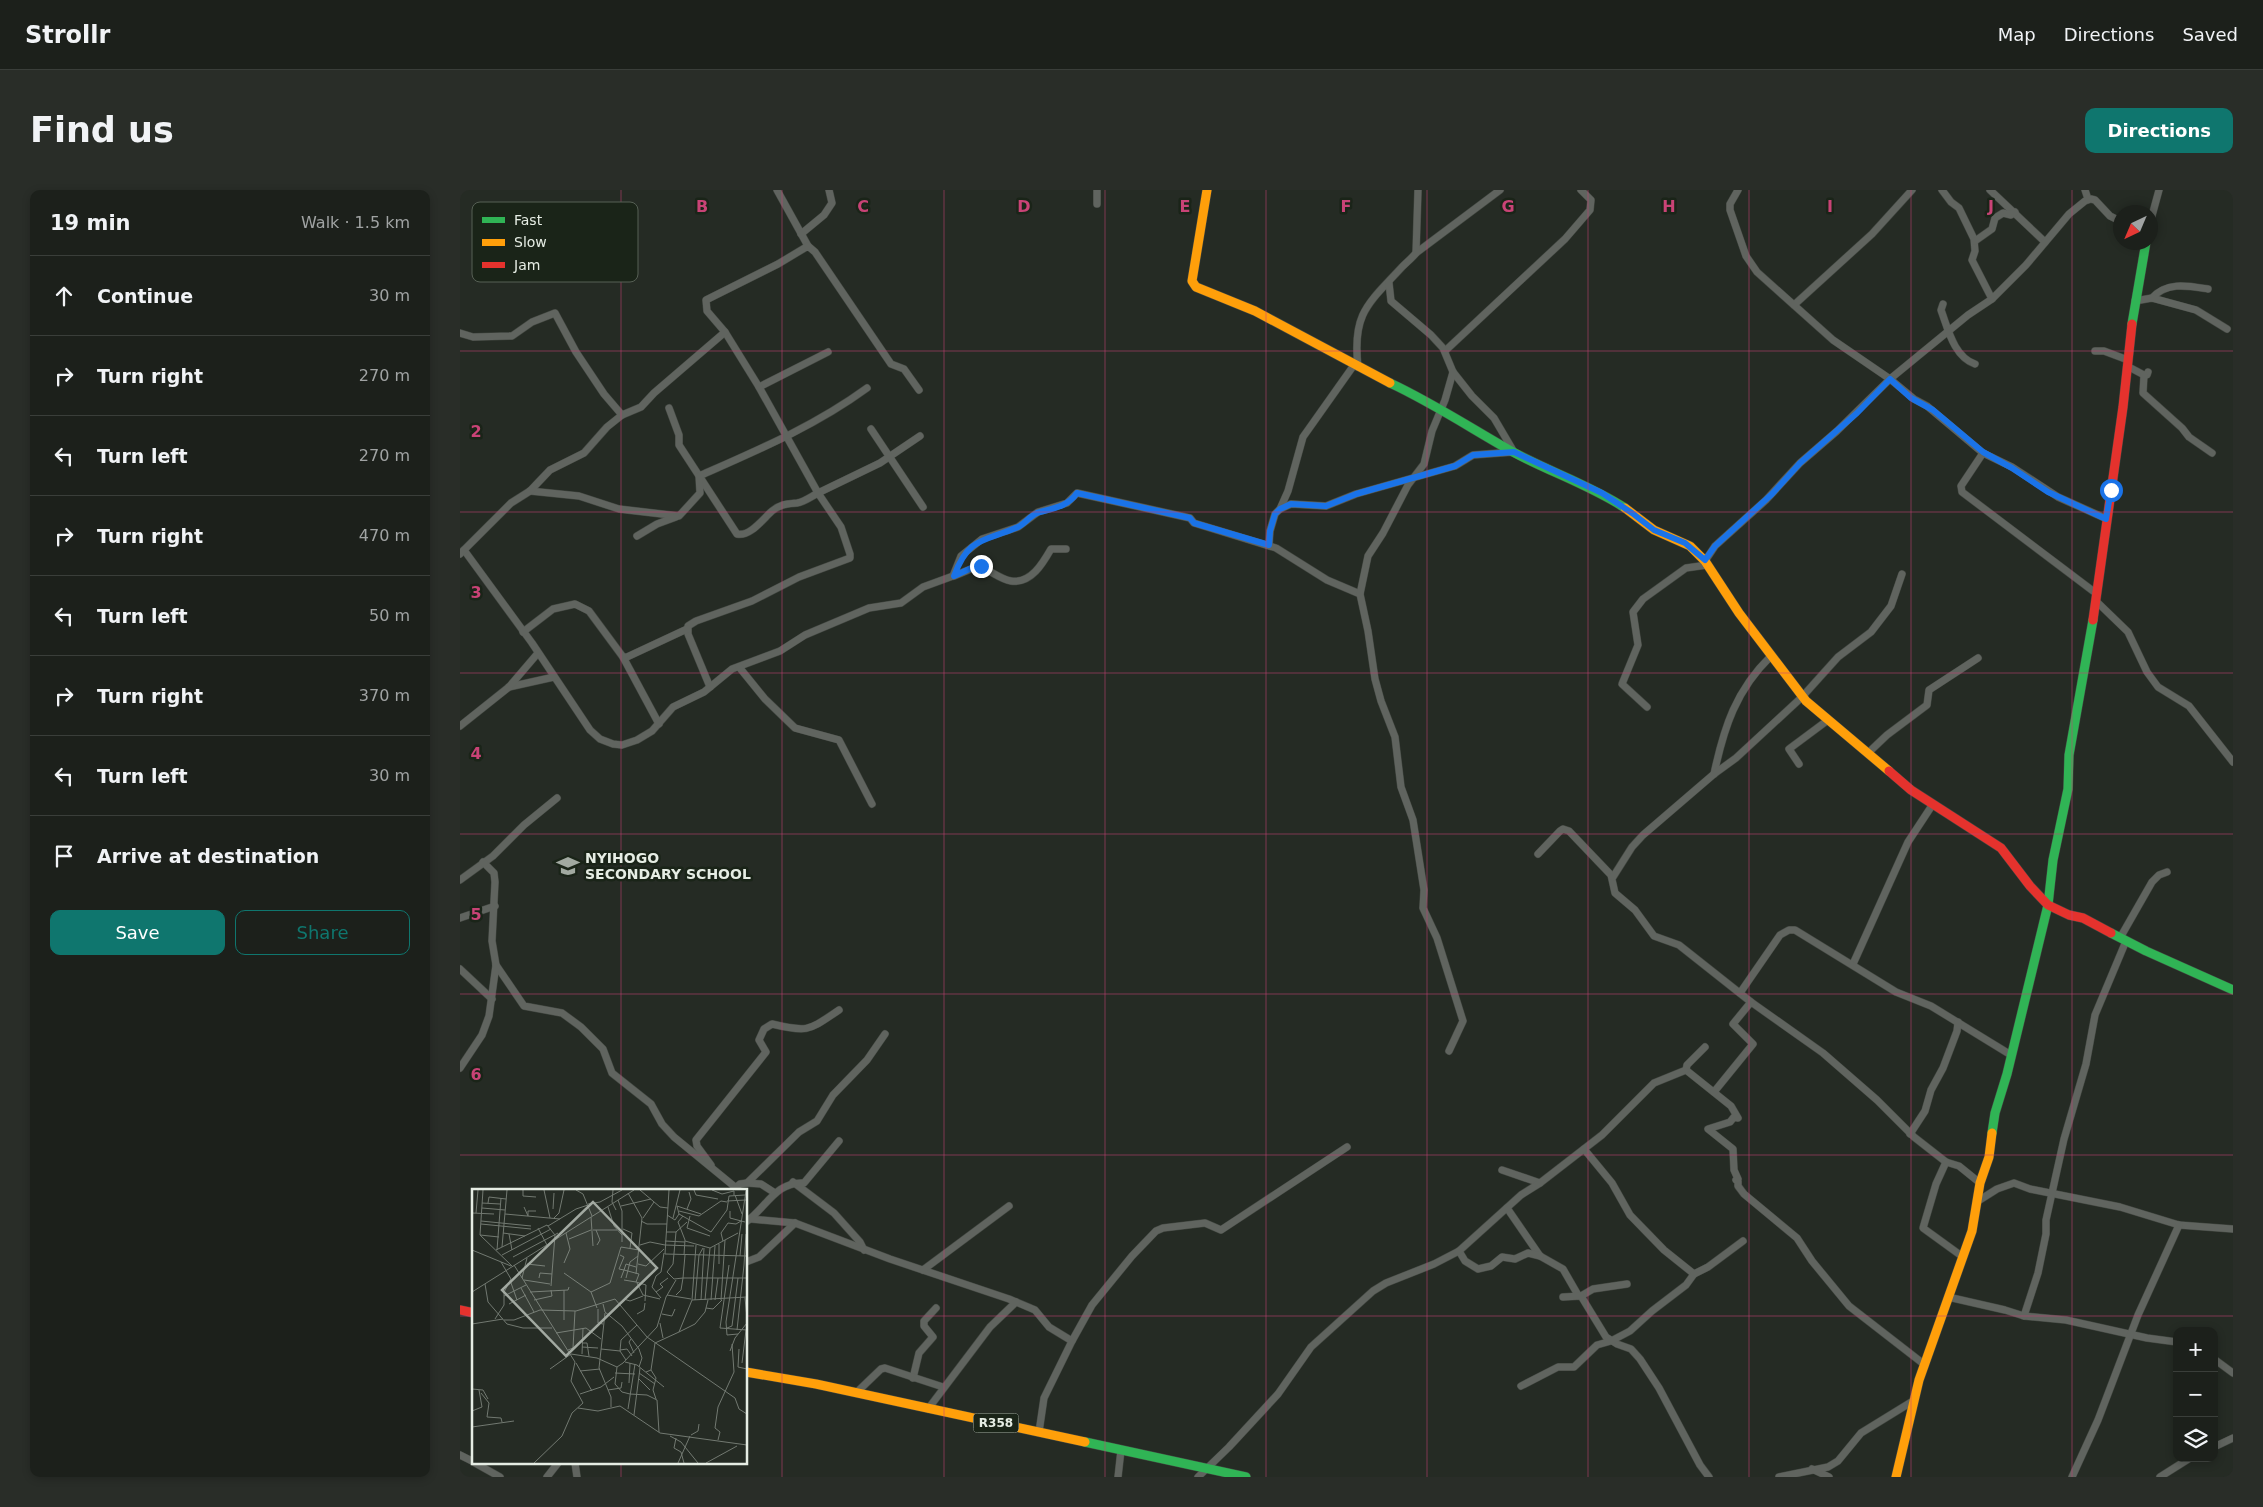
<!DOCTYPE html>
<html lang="en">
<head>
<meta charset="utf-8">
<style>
	body { margin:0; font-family:"DejaVu Sans",sans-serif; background:#292d28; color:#f1f3f6 }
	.controls { position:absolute; right:15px; bottom:15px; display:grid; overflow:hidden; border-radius:10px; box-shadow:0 2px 8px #0003 }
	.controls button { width:45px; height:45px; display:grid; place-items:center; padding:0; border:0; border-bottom:1px solid #3a3e3a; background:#1c201b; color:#f1f3f6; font:25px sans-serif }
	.compass { position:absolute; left:1653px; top:15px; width:45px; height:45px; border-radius:50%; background:#1c201b; box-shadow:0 2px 8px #0003; rotate:224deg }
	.stop { position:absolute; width:15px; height:15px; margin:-11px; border:4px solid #1a73e8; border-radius:50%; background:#fff }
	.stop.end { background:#1a73e8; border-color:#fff; box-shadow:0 1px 5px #0008 }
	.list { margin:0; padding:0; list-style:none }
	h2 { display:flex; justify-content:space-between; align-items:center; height:65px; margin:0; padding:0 20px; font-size:21px }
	h2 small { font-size:16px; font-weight:400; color:#a0a3a3 }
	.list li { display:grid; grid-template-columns:32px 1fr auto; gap:15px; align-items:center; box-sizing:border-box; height:80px; padding:0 20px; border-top:1px solid #3a3e3a }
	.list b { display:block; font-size:19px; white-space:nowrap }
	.list em { font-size:16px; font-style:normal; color:#a0a3a3 }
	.actions { display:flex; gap:10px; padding:15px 20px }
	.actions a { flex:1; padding:11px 0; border:1px solid #0f766e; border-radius:10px; text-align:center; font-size:18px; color:#0f766e }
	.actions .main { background:#0f766e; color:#fff }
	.icon { flex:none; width:28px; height:28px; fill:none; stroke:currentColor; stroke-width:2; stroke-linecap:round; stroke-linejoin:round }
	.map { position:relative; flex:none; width:1773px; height:1287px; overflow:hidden; border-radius:10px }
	header { display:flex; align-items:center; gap:30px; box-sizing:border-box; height:70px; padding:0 25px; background:#1c201b; border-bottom:1px solid #3a3e3a }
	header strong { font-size:24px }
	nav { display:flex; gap:28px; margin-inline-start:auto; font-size:18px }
	.intro { display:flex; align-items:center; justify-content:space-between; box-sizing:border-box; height:120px; padding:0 30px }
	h1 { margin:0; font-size:35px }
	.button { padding:12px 22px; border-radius:10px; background:#0f766e; color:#fff; font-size:18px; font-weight:700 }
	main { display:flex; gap:30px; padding:0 30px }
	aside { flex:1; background:#1c201b; border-radius:10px; box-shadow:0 2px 8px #0003 }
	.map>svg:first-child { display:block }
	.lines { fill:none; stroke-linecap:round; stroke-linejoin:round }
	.street-casing { stroke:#424741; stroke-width:8 }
	.fast-casing { stroke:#424741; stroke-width:10 }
	.slow-casing { stroke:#424741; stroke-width:10 }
	.jam-casing { stroke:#424741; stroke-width:10 }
	.street { stroke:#60645f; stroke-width:7 }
	.fast { stroke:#30b455; stroke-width:9 }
	.slow { stroke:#ff9f0a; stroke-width:9 }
	.jam { stroke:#e5322d; stroke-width:9 }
	.route { stroke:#1a73e8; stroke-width:6 }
	.grid { fill:none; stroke:#c94376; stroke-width:1; stroke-opacity:0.55 }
	.labels { text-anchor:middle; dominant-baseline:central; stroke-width:5; stroke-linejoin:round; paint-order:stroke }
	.shield { fill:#1a2418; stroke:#a9b1a7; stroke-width:1 }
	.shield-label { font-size:12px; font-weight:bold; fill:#e6ede4 }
	.poi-label { font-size:14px; font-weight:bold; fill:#e6ede4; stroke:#1a2418; text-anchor:start }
	.inset-road { fill:none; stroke:#727971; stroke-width:1 }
	.view { fill:#a2a9a1; fill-opacity:0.15; stroke:#a2a9a1; stroke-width:2.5 }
	.inset-edge { fill:none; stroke:#e6ede4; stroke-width:2.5 }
	.key { fill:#1a2418; stroke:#576055; stroke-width:1 }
	.key-label { font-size:14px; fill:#e6ede4 }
	.grid-label { font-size:16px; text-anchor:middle; font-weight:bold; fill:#c94376; stroke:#1a2418; stroke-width:5; stroke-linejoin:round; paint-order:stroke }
</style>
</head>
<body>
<header>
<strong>Strollr</strong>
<nav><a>Map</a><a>Directions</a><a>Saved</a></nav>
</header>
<div class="intro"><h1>Find us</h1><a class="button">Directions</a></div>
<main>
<aside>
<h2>19 min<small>Walk · 1.5 km</small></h2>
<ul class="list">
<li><svg class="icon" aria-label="ahead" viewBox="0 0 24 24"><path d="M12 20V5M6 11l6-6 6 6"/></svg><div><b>Continue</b></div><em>30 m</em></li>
<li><svg class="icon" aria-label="right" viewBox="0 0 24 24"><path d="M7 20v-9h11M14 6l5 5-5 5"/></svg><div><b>Turn right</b></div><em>270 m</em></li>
<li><svg class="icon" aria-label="left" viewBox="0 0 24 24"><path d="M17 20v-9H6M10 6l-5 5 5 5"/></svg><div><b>Turn left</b></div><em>270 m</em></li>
<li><svg class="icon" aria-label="right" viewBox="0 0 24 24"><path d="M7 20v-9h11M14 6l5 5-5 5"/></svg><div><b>Turn right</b></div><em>470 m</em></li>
<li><svg class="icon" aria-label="left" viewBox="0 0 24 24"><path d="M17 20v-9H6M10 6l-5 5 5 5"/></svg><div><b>Turn left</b></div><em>50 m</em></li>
<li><svg class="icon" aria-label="right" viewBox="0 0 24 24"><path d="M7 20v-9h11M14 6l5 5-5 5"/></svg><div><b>Turn right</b></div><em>370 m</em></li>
<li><svg class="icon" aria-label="left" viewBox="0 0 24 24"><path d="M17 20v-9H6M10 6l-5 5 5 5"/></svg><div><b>Turn left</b></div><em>30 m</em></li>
<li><svg class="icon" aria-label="arrive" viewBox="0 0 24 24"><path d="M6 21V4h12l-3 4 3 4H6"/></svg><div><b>Arrive at destination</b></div></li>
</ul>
<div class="actions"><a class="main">Save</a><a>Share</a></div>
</aside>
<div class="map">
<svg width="1773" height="1287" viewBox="0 0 1773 1287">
	<rect width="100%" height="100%" fill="#252b24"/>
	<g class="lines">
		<defs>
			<g id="street">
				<polyline points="317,0 348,56"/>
				<polyline points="637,0 637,14"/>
				<polyline points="1278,0 1270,14 1270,20 1286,66 1297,82 1373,150 1430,189 1454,209 1467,216 1523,263 1552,277 1598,307 1647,329"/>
				<polyline points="1482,0 1491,12 1499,18 1514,49 1515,61 1512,70 1532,109"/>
				<polyline points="1530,0 1585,52"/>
				<polyline points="1625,0 1628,9"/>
				<polyline points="1690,33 1699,0"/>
				<polyline points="341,44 364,25 372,13 369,0"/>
				<polyline points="1515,51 1532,39 1535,28 1543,23 1551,25 1555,22"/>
				<polyline points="956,63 1040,0"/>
				<path d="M1692 108C1707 91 1729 96 1748 99"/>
				<polyline points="1675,111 1692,108 1736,120 1767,139"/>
				<path d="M1483 114 1481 120C1488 139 1494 167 1515 174"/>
				<polyline points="1334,115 1412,44 1452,0"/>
				<polyline points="0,143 13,147 52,146 72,132 95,123 116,162 144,204 162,225"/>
				<polyline points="985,161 1105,49 1130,20 1131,10 1121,0"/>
				<polyline points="1635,161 1644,161 1668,170"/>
				<polyline points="1667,176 1684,185 1687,185 1688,182"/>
				<path d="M898 177C892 123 908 114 942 77 947 72 952 68 956 63L958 0"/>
				<polyline points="1684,185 1683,203 1722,238 1729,247 1752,263"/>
				<polyline points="299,197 368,162"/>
				<polyline points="459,200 444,179 431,174 355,62 348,56 318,74 246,110 247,121 265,142 299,197 358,303 420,273 460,246"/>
				<path d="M209 218 219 245V255L277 344C290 347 303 329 312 321 320 314 327 314 337 313 344 312 352 306 358 303L381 337 390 364V368L339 387 292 411 236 431 228 436V444L250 497"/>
				<polyline points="411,239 463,317"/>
				<polyline points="1523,263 1501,296 1502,302 1637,404"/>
				<path d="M70 301 119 306 159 319 219 326 240 303 239 286C298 260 355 236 407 198"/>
				<polyline points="820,319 828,301 843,247 894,175"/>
				<polyline points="177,346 197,334 216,327"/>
				<polyline points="809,355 810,341 815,324 820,319 831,314 866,316 896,304 995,276 1013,265 1054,262 1034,228 1012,206 993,182 983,158 971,145 931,111 929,93"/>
				<polyline points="4,360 72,453 130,540 140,549 153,554 162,555 177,550 192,541 213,517 244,502 272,479 320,461 345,445 409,418 441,413 463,397 493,386 501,366 522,349 558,337 578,322 607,313 617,303 730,328 734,333 816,358 867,390 900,404"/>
				<polyline points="0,364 51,313 70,301 90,280 124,263 147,237 162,225 181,217 194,203 265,142"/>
				<polyline points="1245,371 1255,356 1306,310 1340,273 1377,241 1430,189 1508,125 1532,109 1566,75 1609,24 1625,11 1631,9 1635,10 1650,26 1660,31"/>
				<path d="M494 386 518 376C529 379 539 389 551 391 571 394 583 373 591 359H606"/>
				<polyline points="1636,411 1668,442 1687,482 1698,497 1729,516 1773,572"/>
				<polyline points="63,442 93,419 115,414 129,421 163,467 167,467 227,439"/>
				<polyline points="163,467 199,534"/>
				<polyline points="279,477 305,509 335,538 379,550 412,614"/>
				<polyline points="49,497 94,487"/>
				<polyline points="1187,517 1162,494 1178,455 1173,422 1183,409 1226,378 1247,375"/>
				<polyline points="0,536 49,497 78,463"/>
				<polyline points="1408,563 1427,545 1467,515 1469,500 1518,468"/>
				<polyline points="1339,574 1329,559 1368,530"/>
				<path d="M1254 584C1264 537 1276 500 1311 466"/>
				<polyline points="1078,664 1100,641 1103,639 1109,641 1151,685 1155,703 1175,720 1194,746 1219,755 1291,812 1363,863 1417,910 1454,947 1486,972 1499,976 1520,993"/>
				<polyline points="1153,687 1172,657 1183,645 1254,584 1276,568 1342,507 1378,467 1411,442 1431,416 1442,384"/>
				<polyline points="0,690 33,666 64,635 97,608"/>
				<polyline points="0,728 35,716"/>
				<polyline points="1660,748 1692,692 1699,685 1707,682"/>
				<polyline points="1393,774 1448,652 1473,614"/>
				<polyline points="36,775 64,816 102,823 121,837 143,859 152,883 191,914 202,934 214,947 275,997"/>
				<polyline points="0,779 32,809"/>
				<polyline points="1280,803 1320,745 1329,740 1335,740 1436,802 1471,816 1551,865"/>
				<polyline points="989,861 1003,831 977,748 963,718 964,700 953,630 941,597 935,547 921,511 915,489 908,441 900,404 908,366 923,343 948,295 964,274 972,241 985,210 993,182"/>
				<polyline points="0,878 22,845 29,826 36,775 32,751 35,692 34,683 23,672"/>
				<polyline points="1226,880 1271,916 1278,928 1274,927 1270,932 1248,939 1273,959 1274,980 1278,989 1276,990 1278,991 1278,996 1284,1004 1337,1048 1352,1071 1389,1116 1465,1175"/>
				<polyline points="1254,902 1293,854 1273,834 1291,812"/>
				<polyline points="1450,944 1465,921 1471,900 1483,878 1497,841 1498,832"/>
				<polyline points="1124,959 1152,993 1170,1025 1204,1060 1234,1084 1248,1077 1283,1051"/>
				<polyline points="1486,972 1476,994 1463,1038 1503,1067"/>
				<path d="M251 975 237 956 236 950 306 862 299 850 304 839 312 834C349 843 349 840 379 820"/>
				<polyline points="1042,980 1080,993"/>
				<polyline points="333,992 374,1023 400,1052 404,1060"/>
				<polyline points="287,993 301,994 315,1003"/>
				<polyline points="272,1001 280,994 287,993 339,942 357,931 373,905 407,870 425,844"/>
				<polyline points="1518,1011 1537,999 1554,993 1570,999 1660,1017 1719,1035 1773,1039"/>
				<polyline points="1047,1018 1080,1066 1103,1079 1118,1105"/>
				<polyline points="291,1029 335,1033 430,1069 549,1109 575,1120 589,1137 612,1151"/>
				<path d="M286 1032C306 1018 316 991 344 993L379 951"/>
				<polyline points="999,1061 1005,1071 1018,1079 1031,1076 1042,1067 1055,1069 1068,1063 1080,1066"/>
				<polyline points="286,1072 299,1067 335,1033"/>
				<polyline points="463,1080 549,1016"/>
				<polyline points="1121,1106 1133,1099 1167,1094"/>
				<polyline points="1103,1107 1121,1106 1146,1147 1157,1154 1171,1159 1180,1169 1199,1198 1240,1275 1249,1287"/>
				<polyline points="1488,1107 1545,1120 1564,1126 1606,1130 1687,1148 1717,1152"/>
				<polyline points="1564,1126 1578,1083 1586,1044 1586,1030 1604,949 1626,874 1635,825 1666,751"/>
				<polyline points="1754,1169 1773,1183"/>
				<polyline points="453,1188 459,1163 473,1147 464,1136 464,1131 476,1118"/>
				<polyline points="1061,1196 1098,1177 1114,1177 1137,1155 1151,1151 1170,1141 1192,1121 1226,1095 1234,1084"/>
				<polyline points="396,1203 421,1179 425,1178 483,1197"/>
				<polyline points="468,1219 530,1137 556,1112"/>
				<polyline points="579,1242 584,1208 612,1151 632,1115 672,1066 696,1041 703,1038 745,1033 761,1040 887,957"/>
				<polyline points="1754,1257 1773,1248"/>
				<polyline points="0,1265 14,1272"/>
				<polyline points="15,1273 40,1287"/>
				<polyline points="115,1273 117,1287"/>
				<polyline points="1352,1279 1369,1287"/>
				<polyline points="87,1287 98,1273"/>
				<polyline points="658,1287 661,1260"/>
				<polyline points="738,1287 769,1257 818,1204 851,1157 913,1101 926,1093 974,1074 999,1061 1061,1005 1080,993 1142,945 1194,893 1226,880 1227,875 1245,857"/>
				<polyline points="1319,1287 1368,1277 1378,1271 1401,1243 1453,1211"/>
				<polyline points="1612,1287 1638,1230 1678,1125 1719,1035"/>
				<polyline points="1700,1287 1730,1268"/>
			</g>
			<g id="fast">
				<polyline points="1672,134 1686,52"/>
				<path d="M930 193C973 213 1012 239 1053 262 1090 282 1130 295 1165 318"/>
				<polyline points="1651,743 1686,761 1773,800"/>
				<polyline points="1532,943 1535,923 1547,884 1588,715 1593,670 1608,599 1609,565 1633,430"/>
				<polyline points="625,1252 786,1287"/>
			</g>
			<g id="slow">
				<polyline points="747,0 732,91 736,97 795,121 930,193"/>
				<polyline points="1165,318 1194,340 1230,356 1245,371 1279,423 1346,511 1429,581"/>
				<polyline points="286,1182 356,1194 625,1252"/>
				<polyline points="1436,1287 1459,1190 1512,1041 1520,993 1529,967 1532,943"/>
			</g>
			<g id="jam">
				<polyline points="1633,430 1663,217 1672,134"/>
				<polyline points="1429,581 1451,600 1541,658 1570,696 1588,715 1609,725 1623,728 1651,743"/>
				<polyline points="0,1120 14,1123"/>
			</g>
		</defs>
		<use href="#street" class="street-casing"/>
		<use href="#fast" class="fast-casing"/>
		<use href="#slow" class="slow-casing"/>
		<use href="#jam" class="jam-casing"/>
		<use href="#street" class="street"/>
		<use href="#fast" class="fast"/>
		<use href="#slow" class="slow"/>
		<use href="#jam" class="jam"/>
	</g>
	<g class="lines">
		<path class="route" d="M521 376H516L494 386C509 346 524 352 558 337 566 333 571 324 580 322 595 318 608 316 617 303L730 328 734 333 809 355 810 341 815 324 820 319 831 314 866 316 896 304 995 276 1013 265 1054 262 1142 303 1172 323 1194 340 1225 353 1245 370 1255 356 1312 304 1340 273 1397 223 1430 189 1451 208 1473 220 1523 262 1552 278 1588 302 1646 329 1651 300"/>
	</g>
	<path class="grid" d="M161 0V1001M322 0V1287M484 0V1287M645 0V1287M806 0V1287M967 0V1287M1128 0V1287M1289 0V1287M1451 0V1287M1612 0V1287M0 161H1773M0 322H1773M0 483H1773M0 644H1773M0 804H1773M0 965H1773M0 1126H14M286 1126H1773M161 1273V1287"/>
	<defs>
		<symbol id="school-bare" viewBox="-9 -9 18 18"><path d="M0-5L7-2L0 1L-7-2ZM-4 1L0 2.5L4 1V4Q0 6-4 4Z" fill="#a2a9a1" stroke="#1a2418" stroke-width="2.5" paint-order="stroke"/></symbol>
	</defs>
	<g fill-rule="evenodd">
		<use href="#school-bare" x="92" y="660" width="32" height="32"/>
	</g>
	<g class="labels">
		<rect class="shield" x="513.5" y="1223.5" width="45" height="19" rx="4"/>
		<g class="shield-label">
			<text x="536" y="1233">R358</text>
		</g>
		<g class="poi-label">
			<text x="125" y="668">NYIHOGO<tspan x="125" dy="16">SECONDARY SCHOOL</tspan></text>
		</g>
	</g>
	<g transform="translate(12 999)">
		<rect width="275" height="275" fill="#252b24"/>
		<path class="inset-road" d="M11 1 8 46 40 77M51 1V7L64 8M72 1 78 29M104 1 111 5 120 27M141 1 140 13 144 21M168 1 188 18 196 19M197 1 193 65 275 67M222 1 224 6 246 10M240 1 250 5 262 2V6M156 4 170 29 164 85M263 6 270 25M146 11 150 22V53M255 12 274 11M10 14 28 15M16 14 17 8 34 10M116 15 128 13 150 1M149 17 179 10M205 17 207 25 239 43 255 21 257 7 273 6M205 17 229 25M52 18 56 27V22H64M136 18 142 37 150 46M10 19 33 21M81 20 82 4M215 20 219 10 217 3M207 22 227 27 249 12 255 13M258 22V29L273 33M0 24 22 25M4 24 6 1M33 25 88 30M195 26 203 31 207 25M211 27 206 33 213 51 212 66M218 27 215 39 238 47M119 28 121 57M82 29 87 24 92 1M171 29 182 13M201 29 208 1M9 32 59 37M169 32 175 35H195M9 35 59 40M76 37 104 20 116 16M66 39 75 56M151 40 160 44 158 59M121 41H145M124 41 128 51 125 56M194 43H204L215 33M204 43 201 75 195 83 202 90 211 89M31 44 53 47M37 45 40 61M8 46 27 48M97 50 119 41M193 52 213 53M213 52 238 59 266 44M251 52 249 44 256 34 264 35 269 32M168 56 178 53 193 56M193 56 222 57M30 58 35 1M0 61 39 77M24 61 75 36 83 46 79 97M25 61 29 9M30 66 79 40M148 66 152 68 147 80 152 81 154 75 164 78M213 66 211 89H275M268 67 270 45M41 68 86 44M92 74 98 60 94 44M55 75 73 77M166 75 174 77 192 60M247 75V55M42 76 103 173 99 192 111 214 100 224 90 247 62 274M257 76 248 139 275 141M272 76 274 45M92 84 119 103 125 119M50 89 55 69M67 89 68 84 80 85M149 89 152 81 167 85 164 93 152 91M154 89 158 73 166 67M38 91 45 111M52 91 78 95M164 93 174 96 173 112M165 94 171 106 188 110M13 95 16 113 35 135 51 139H80M49 99 62 123M92 101V131M0 103 162 1M58 103 96 101 97 98M119 103 138 94 149 58 167 61M184 103 191 98 188 95 196 89M195 106 219 110M204 106 209 101 211 89M32 107 54 96M189 109 180 98 184 87 189 83 192 64M273 109 275 129M152 110 158 112 171 107M62 111 80 107 79 101M220 111 224 56M223 111 227 66 231 59M229 111 232 59M233 111 238 59M239 111 243 57M243 111 246 89M249 111 253 51M37 115 54 106M131 115 133 123 150 137 167 160M234 119 241 120 250 111M126 120V134L131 135M165 125 172 121 173 114M190 125 200 127 203 120M23 130 32 116V103L39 90 29 73M32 131H42L68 121 104 122 143 110 175 148 263 209 267 220 275 225M188 134 191 149M0 135 31 130M255 139 260 137 266 89M265 141 272 76M207 143 223 135 233 123 236 111M84 144 114 139 129 150M266 145 255 146 254 133 274 2M159 150 157 153 162 164M110 154H115L117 167M110 158 126 159M129 160 148 162M267 160 266 178 275 180M96 161 101 159 103 122M148 161 155 160 160 167M258 162 263 149 275 134M99 165 125 169 145 178 151 174 185 138 194 108 204 91M110 165 111 139M128 170 127 179 139 208V218M128 170 133 124M154 171 148 162 149 151 165 136M153 173 165 176 192 198M104 174 120 202M270 174 274 141M145 178 143 195 150 203 158 205M167 178 170 169 167 160M78 180 99 165M179 181 184 189 181 201 184 210M108 182 128 180M174 183 179 181 183 154 207 143 220 111 275 108M143 184 163 185M167 184 183 195M167 190 178 201M157 194 158 174M0 200 11 201 16 210M136 201 149 199 150 193M9 204 17 214 15 228 29 229 30 233M108 205 129 198 142 188M158 205 175 206 185 211 187 243M106 219 126 222 148 217 188 244 275 256M156 220 163 175M0 222 10 218 7 201M162 226 168 179M0 238 42 232M219 246 226 242 227 235M198 247 209 253 226 274M204 249 202 259 209 263 212 274M246 251 248 243 243 239 246 218 262 183 260 155M206 274 218 247M234 274 265 257"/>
		<path class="view" d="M121 13 185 79 94 167 30 101Z"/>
		<rect width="275" height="275" class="inset-edge"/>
	</g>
	<rect x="12" y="12" width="166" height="80" rx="8" class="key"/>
	<rect x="22" y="27" width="23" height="6" fill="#30b455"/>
	<rect x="22" y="49" width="23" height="7" fill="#ff9f0a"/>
	<rect x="22" y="72" width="23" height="6" fill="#e5322d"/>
	<g class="key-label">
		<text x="54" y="35">Fast</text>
		<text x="54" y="57">Slow</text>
		<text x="54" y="80">Jam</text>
	</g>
	<g class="grid-label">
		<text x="242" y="22">B</text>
		<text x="403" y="22">C</text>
		<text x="564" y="22">D</text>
		<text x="725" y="22">E</text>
		<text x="886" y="22">F</text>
		<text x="1048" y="22">G</text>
		<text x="1209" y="22">H</text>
		<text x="1370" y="22">I</text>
		<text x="1531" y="22">J</text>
		<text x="16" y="247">2</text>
		<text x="16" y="408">3</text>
		<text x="16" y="569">4</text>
		<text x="16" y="730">5</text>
		<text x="16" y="890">6</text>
	</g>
</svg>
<div class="controls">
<button>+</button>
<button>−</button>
<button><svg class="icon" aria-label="layers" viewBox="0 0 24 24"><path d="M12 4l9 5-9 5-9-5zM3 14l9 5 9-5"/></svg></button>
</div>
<svg class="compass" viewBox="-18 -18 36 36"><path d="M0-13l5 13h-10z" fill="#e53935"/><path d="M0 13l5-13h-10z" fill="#a0a3a3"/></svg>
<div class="stop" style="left:1651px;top:300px"></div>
<div class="stop end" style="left:521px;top:376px"></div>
</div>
</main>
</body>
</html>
